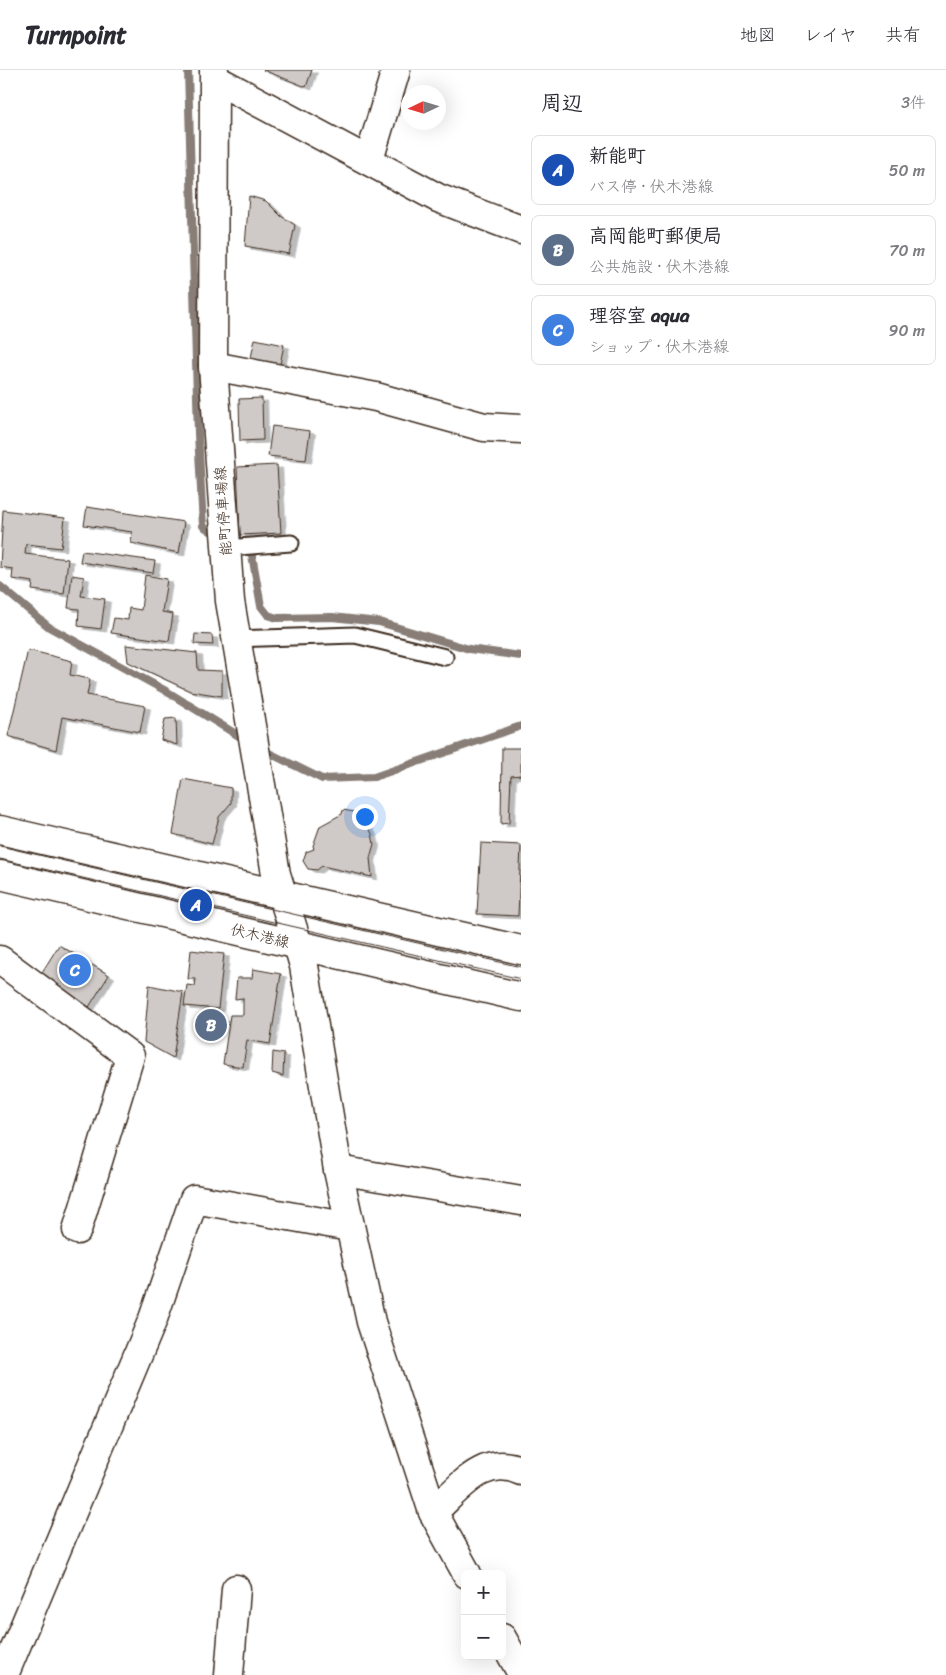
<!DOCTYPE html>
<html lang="ja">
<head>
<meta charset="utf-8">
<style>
	body { margin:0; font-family:Sriracha,"Klee One",sans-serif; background:#f7f7f7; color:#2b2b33 }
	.controls { position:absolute; right:15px; bottom:15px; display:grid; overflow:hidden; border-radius:8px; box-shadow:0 5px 20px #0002 }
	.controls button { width:45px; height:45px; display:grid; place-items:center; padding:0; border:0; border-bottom:1px solid #e1e1e2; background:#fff; color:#2b2b33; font:25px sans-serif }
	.compass { position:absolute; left:401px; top:15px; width:45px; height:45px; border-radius:50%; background:#fff; box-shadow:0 5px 20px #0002; rotate:266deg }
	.you { position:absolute; left:364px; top:746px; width:18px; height:18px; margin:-12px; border:4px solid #fff; border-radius:50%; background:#1a73e8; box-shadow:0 0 0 8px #1a73e833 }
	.badge { display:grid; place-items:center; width:32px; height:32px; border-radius:50%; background:#2563eb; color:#fff; font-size:16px; font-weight:700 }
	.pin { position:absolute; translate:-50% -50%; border:2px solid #fff; box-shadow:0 1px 5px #0006 }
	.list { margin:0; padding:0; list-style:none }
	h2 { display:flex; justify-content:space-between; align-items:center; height:65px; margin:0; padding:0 20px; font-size:21px }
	h2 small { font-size:16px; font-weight:400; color:#7c7c81 }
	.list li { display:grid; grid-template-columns:32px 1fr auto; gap:15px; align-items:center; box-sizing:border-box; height:70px; margin:0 10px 10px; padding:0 10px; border:1px solid #e1e1e2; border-radius:8px }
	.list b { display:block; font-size:19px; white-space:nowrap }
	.list p { margin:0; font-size:16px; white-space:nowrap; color:#7c7c81 }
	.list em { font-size:16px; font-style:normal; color:#7c7c81 }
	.map { position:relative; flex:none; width:521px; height:1605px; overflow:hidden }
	header { display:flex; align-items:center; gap:30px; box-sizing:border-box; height:70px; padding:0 25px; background:#fff; border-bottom:1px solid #e1e1e2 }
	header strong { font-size:24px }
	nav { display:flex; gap:28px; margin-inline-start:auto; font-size:18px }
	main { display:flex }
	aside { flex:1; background:#fff }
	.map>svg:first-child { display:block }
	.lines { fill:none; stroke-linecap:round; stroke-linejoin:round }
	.stream { stroke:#887e77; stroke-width:8 }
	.building { fill:#cfcac7; stroke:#3b2a1e; filter:url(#shadow) }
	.lane-casing { stroke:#3b2a1e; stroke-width:19 }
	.street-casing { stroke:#3b2a1e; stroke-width:31 }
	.secondary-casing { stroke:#3b2a1e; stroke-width:31 }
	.primary-casing { stroke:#3b2a1e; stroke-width:31 }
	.lane { stroke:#fff; stroke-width:15 }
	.street { stroke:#fff; stroke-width:28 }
	.secondary { stroke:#fff; stroke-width:28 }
	.primary { stroke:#fff; stroke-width:28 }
	.tram { stroke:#3b2a1e; stroke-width:1 }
	.labels { text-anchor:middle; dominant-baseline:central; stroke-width:4; stroke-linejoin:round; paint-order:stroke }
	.street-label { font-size:15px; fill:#3b2a1e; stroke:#fff }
</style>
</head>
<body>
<header>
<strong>Turnpoint</strong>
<nav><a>地図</a><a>レイヤ</a><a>共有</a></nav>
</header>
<main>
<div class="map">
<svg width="521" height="1605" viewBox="0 0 521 1605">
	<defs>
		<filter id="shadow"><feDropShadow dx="5.5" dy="3" stdDeviation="0" flood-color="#0004"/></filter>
	</defs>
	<rect width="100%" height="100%" fill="#fff"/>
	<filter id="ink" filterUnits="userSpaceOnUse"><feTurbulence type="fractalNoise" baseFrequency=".02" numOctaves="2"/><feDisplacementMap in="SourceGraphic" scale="10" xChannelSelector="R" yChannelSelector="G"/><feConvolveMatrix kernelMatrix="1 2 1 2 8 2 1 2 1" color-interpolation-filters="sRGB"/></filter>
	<g filter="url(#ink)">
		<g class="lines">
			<g class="stream">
				<polyline points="188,0 198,364 203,456 212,462 220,464"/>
				<polyline points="245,476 252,485 261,536 268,545 277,548 332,547 379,552 469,579 521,586"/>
				<polyline points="0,516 49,557 166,621 247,671"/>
				<polyline points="261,679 322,709 374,707 521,656"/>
			</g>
		</g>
		<g class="building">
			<polygon points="263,0 312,0 306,17"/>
			<polygon points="249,126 266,131 281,146 295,155 289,184 245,176"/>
			<polygon points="255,269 284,275 279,299 250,292"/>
			<polygon points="262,328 263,370 240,371 239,329"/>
			<polygon points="272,356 310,361 306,390 268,386"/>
			<polygon points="277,395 281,463 240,465 237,397"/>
			<polygon points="87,437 184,452 179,483 131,473 132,462 84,455"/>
			<polygon points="3,440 65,448 61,478 26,474 25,484 68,489 64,524 32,520 33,512 12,509 13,499 0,497"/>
			<polygon points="82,481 155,491 153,503 80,492"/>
			<polygon points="72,505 84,507 81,526 105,529 101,559 78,556 79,539 68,538"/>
			<polygon points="145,505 167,509 162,542 173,544 169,571 111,563 114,548 128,550 129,538 141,540"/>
			<polygon points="195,564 212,565 213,575 194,574"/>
			<polygon points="126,575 197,583 198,600 222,601 222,626 190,621 128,592"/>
			<polygon points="28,580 72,591 70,605 90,609 87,625 145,636 140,662 62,647 56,680 8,666"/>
			<polygon points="176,648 177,675 161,670 165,649"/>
			<polygon points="502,678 521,678 521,705 511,706 509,753 501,754"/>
			<polygon points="183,709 231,718 231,733 219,747 212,774 173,764"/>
			<polygon points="343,740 361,743 360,752 367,754 372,764 374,774 370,788 372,807 322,796 317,800 308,799 303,791 306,782 314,779 313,776 320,756 342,744"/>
			<polygon points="481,773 521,775 518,846 477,844"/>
			<polygon points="59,875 109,905 89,937 39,907"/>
			<polygon points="191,880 224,884 218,939 184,936 187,915 195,916 196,909 188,909"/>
			<polygon points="253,899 281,904 270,974 247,970 243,997 223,994 230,945 243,945 243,928 235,929 237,908 252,908"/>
			<polygon points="149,915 183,922 173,988 144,972"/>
			<polygon points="273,982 284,984 283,1006 272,1003"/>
		</g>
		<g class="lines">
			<defs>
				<g id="lane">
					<polyline points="225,478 291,473"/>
					<polyline points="235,569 355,565 445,587"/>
				</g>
				<g id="street">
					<polyline points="215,9 438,128 521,160"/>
					<polyline points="369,90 396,0"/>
					<polyline points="213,296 376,327 484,357 521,359"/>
					<polyline points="298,875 304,896 338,1100 371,1252 433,1442 467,1504"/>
					<polyline points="0,890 130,986 77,1160"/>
					<polyline points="338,1100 521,1131"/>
					<path d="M433 1442C459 1419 484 1383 521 1401"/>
					<polyline points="502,1568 521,1602"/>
					<polyline points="4,1605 153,1249 194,1129 350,1157"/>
					<polyline points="229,1605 236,1519"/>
				</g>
				<polyline id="secondary" points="214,0 213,296 230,531 276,804 298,875"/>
				<g id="primary">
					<polyline points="0,760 521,880"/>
					<polyline points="0,805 521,927"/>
				</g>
			</defs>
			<use href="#lane" class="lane-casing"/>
			<use href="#street" class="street-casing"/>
			<use href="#secondary" class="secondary-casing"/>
			<use href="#primary" class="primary-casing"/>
			<use href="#lane" class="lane"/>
			<use href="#street" class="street"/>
			<use href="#secondary" class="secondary"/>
			<use href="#primary" class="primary"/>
			<g class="tram">
				<polyline points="0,776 521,897"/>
				<polyline points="0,789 521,909"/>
			</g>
		</g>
	</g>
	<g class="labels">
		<g class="street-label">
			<text transform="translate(223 441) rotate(-94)">能町停車場線</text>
			<text transform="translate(260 866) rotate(13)">伏木港線</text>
		</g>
	</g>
</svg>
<div class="controls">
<button>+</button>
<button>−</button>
</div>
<svg class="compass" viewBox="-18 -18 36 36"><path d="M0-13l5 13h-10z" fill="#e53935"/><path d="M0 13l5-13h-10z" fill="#7c7c81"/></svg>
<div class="you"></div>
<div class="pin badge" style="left:196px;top:835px;background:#1a4fb4">A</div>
<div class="pin badge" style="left:211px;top:955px;background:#5c6f8a">B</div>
<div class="pin badge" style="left:75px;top:900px;background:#3f7fe0">C</div>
</div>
<aside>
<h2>周辺<small>3件</small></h2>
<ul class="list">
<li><span class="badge" style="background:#1a4fb4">A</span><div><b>新能町</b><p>バス停 · 伏木港線</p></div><em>50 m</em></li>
<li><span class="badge" style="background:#5c6f8a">B</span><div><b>高岡能町郵便局</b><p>公共施設 · 伏木港線</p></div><em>70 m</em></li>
<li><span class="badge" style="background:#3f7fe0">C</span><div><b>理容室 aqua</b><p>ショップ · 伏木港線</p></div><em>90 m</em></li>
</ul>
</aside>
</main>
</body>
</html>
